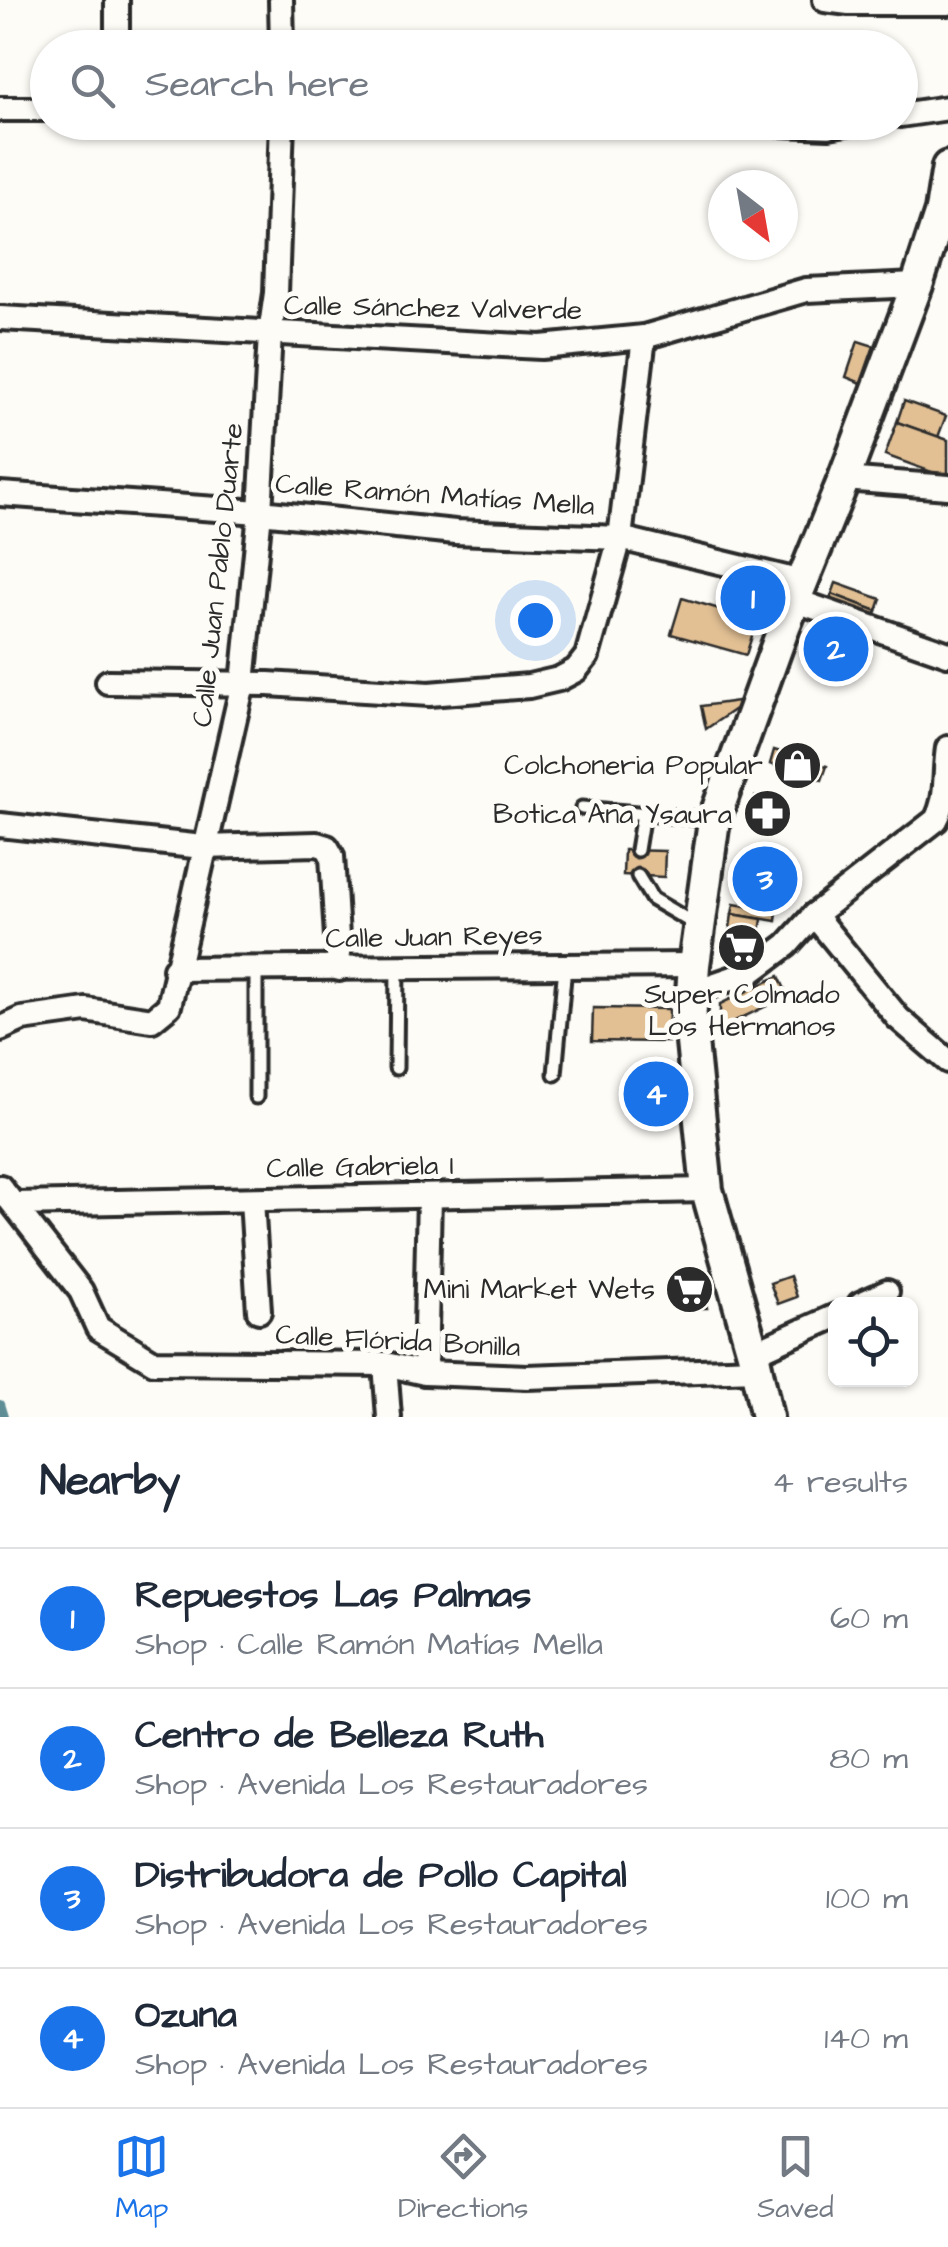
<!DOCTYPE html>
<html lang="en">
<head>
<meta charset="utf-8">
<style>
	body { margin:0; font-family:"Architects Daughter",sans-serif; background:#f2f2f3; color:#1f2937 }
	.controls { position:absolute; right:30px; bottom:30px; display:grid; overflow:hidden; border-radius:15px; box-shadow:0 2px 8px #0004 }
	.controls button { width:90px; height:90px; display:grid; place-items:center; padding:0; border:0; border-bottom:2px solid #e0e1e3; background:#fff; color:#1f2937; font:50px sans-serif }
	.compass { position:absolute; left:708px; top:170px; width:90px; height:90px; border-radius:50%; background:#fff; box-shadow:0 2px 8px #0004; rotate:149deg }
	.you { position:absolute; left:535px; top:620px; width:35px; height:35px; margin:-25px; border:8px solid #fff; border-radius:50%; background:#1a73e8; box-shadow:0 0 0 15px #1a73e833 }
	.badge { display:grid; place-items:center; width:65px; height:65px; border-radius:50%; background:#1a73e8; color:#fff; font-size:32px; font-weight:700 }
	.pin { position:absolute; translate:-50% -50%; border:5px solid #fff; box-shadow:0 2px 10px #0006 }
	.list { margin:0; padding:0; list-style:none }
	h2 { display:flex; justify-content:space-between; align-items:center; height:130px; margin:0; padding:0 40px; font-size:42px }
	h2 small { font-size:32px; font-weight:400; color:#747a83 }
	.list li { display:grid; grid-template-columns:65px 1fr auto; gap:30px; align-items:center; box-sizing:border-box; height:140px; padding:0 40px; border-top:2px solid #e0e1e3 }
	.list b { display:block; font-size:38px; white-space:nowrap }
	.list p { margin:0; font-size:32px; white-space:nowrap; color:#747a83 }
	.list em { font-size:32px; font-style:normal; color:#747a83 }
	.icon { flex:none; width:55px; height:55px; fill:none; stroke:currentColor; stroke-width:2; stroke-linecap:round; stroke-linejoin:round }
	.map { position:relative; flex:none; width:948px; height:1417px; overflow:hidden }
	.search { position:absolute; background:#fff; box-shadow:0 2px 8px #0004; left:30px; right:30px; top:30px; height:110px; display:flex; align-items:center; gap:25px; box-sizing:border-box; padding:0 35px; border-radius:55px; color:#747a83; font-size:38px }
	.sheet { height:690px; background:#fff }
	nav { display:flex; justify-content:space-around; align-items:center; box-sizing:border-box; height:140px; border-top:2px solid #e0e1e3; background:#fff; font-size:28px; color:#747a83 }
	nav a { display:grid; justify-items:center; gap:5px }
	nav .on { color:#1a73e8 }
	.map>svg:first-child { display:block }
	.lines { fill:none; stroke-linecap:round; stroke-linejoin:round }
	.stream { stroke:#5f8e96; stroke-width:8 }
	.building { fill:#e2c094; stroke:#2b2b2b; stroke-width:2.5 }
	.lane-casing { stroke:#2b2b2b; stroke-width:19 }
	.street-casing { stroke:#2b2b2b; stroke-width:30 }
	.secondary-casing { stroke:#2b2b2b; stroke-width:38 }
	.lane { stroke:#fdfcf7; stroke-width:11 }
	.street { stroke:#fdfcf7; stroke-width:22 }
	.secondary { stroke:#fdfcf7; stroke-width:30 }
	.labels { text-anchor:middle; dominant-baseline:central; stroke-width:10; stroke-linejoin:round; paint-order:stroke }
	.street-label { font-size:28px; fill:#2b2b2b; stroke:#fdfcf7 }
	.poi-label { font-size:28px; fill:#2b2b2b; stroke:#fdfcf7; text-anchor:end }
</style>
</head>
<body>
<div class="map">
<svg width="948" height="1417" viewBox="0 0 948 1417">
	<rect width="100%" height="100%" fill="#fdfcf7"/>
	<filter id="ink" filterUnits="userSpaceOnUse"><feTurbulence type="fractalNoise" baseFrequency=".01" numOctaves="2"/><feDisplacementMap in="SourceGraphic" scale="20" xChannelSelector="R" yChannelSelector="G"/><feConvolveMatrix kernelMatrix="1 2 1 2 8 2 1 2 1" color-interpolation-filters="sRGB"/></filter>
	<g filter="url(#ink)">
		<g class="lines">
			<polyline class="stream" points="0,1404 4,1417"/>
		</g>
		<g class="building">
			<polygon points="858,341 874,346 861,383 846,377"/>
			<polygon points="904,401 946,416 938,437 897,422"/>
			<polygon points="897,422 948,440 948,478 885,455"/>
			<polygon points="745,581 769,589 760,616 736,608"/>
			<polygon points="836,583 881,599 877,611 832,594"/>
			<polygon points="832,594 877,611 874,619 828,602"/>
			<polygon points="682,598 757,620 746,655 671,634"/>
			<polygon points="818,634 859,649 854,664 812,649"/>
			<polygon points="738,701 738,707 706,729 701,706"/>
			<polygon points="774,750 827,766 822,780 770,764"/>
			<polygon points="755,797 784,803 778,831 749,825"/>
			<polygon points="624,850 665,851 664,877 623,875"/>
			<polygon points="743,863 792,873 787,894 739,884"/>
			<polygon points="734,904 777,911 776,921 732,914"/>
			<polygon points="732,914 762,919 759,939 729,935"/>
			<polygon points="729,935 759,939 756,960 725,956"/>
			<polygon points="779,976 788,996 720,1028 720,1004"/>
			<polygon points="593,1008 669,1009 668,1042 592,1041"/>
			<polygon points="640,1079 674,1080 673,1108 639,1108"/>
			<polygon points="697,1268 707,1308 677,1308 679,1270"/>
			<polygon points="790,1276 797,1297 778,1304 770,1283"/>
		</g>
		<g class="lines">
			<defs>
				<g id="lane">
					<polyline points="582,808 714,820"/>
					<polyline points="637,850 643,813"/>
					<polyline points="638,876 652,899 698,926"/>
					<polyline points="396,1068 397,968"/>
					<polyline points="555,1074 565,966"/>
					<polyline points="256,1097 256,968"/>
				</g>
				<g id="street">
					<polyline points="117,0 117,48"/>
					<polyline points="281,0 282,48"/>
					<polyline points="825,0 849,3 948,3"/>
					<polyline points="0,109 48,109"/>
					<polyline points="900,115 948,108"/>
					<polyline points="731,122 829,126 851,122"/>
					<polyline points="0,318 541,347 644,337 806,290 917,285"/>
					<polyline points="844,479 948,487"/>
					<polyline points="0,494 260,512 455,532 620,538 802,582"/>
					<polyline points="794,600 948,654"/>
					<polyline points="108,682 268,684 429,694 529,686 559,679 576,670 587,656 620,538 644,337"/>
					<polyline points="0,825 203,847 317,844 327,847 332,856 339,969"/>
					<polyline points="814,915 898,1018 948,1061"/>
					<polyline points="175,969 694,965"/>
					<path d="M693 992 751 972 787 945 814 915 936 820C948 798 944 774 948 748"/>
					<polyline points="0,1029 22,1019 86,1010 152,1020 169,1006 243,683 260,512 270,334 276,293 282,122"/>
					<polyline points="0,1187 81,1291 98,1328 154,1362 385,1364 425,1373 527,1377 756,1369"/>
					<polyline points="252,1200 259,1311"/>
					<polyline points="15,1204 707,1190"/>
					<polyline points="860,1304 887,1292"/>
					<polyline points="753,1353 836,1316"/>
					<polyline points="385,1364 389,1417"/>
					<polyline points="425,1373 429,1196"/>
				</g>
				<polyline id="secondary" points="767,1417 753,1353 707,1190 690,1022 694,965 714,820 785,624 844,479 917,285 941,211 948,167"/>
			</defs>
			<use href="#lane" class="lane-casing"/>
			<use href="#street" class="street-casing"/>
			<use href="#secondary" class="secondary-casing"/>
			<use href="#lane" class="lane"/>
			<use href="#street" class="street"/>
			<use href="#secondary" class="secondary"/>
		</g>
	</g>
	<defs>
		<symbol id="shop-disc" viewBox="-11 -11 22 22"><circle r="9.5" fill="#2b2b2b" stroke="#fdfcf7"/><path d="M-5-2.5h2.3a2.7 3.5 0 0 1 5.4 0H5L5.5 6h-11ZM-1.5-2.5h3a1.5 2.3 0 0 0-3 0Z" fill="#fff"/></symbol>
		<symbol id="pharmacy-disc" viewBox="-11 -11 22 22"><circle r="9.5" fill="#2b2b2b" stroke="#fdfcf7"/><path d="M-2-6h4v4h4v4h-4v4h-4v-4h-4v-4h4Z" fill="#fff"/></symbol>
		<symbol id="supermarket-disc" viewBox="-11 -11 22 22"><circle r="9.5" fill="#2b2b2b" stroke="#fdfcf7"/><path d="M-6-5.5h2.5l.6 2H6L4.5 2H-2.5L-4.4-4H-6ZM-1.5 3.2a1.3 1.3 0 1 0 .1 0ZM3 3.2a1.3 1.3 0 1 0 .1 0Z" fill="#fff"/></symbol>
	</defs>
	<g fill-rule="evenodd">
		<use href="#shop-disc" x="770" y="738" width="55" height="55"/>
		<use href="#pharmacy-disc" x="740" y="786" width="55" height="55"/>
		<use href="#supermarket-disc" x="714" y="920" width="55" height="55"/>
		<use href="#supermarket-disc" x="662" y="1262" width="55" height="55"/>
	</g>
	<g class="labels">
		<g class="street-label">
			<text transform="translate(433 308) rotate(1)">Calle Sánchez Valverde</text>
			<text transform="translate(435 495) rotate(4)">Calle Ramón Matías Mella</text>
			<text transform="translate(218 575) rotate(-84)">Calle Juan Pablo Duarte</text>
			<text transform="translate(434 937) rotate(-1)">Calle Juan Reyes</text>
			<text transform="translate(360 1167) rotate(-1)">Calle Gabriela I</text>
			<text transform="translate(398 1341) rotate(3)">Calle Flórida Bonilla</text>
		</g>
		<g class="poi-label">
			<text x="763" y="765">Colchoneria Popular</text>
			<text x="732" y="814">Botica Ana Ysaura</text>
			<text x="742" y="994" text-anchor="middle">Super Colmado<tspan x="742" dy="32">Los Hermanos</tspan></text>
			<text x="655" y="1289">Mini Market Wets</text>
		</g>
	</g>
</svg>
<div class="controls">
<button><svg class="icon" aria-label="locate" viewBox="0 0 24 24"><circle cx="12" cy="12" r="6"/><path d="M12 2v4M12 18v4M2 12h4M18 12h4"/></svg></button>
</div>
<svg class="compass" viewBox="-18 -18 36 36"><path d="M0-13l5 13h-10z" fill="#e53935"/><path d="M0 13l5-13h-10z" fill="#747a83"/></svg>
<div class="you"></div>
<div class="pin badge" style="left:753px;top:598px">1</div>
<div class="pin badge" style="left:836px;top:649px">2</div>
<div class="pin badge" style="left:765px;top:879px">3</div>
<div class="pin badge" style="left:656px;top:1094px">4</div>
<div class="search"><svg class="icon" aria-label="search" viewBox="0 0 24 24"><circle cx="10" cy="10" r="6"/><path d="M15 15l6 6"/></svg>Search here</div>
</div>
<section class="sheet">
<h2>Nearby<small>4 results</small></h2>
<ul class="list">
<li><span class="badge">1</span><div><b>Repuestos Las Palmas</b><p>Shop · Calle Ramón Matías Mella</p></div><em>60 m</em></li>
<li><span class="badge">2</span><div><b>Centro de Belleza Ruth</b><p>Shop · Avenida Los Restauradores</p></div><em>80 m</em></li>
<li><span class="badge">3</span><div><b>Distribudora de Pollo Capital</b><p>Shop · Avenida Los Restauradores</p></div><em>100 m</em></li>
<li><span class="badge">4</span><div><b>Ozuna</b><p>Shop · Avenida Los Restauradores</p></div><em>140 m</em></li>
</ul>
</section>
<nav>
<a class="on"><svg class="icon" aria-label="map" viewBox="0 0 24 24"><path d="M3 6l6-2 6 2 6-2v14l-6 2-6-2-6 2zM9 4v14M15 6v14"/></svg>Map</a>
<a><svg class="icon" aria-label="directions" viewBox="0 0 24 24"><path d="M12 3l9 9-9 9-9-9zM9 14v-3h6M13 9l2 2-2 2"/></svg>Directions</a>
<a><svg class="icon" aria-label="saved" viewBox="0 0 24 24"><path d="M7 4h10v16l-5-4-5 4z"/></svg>Saved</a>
</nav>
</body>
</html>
